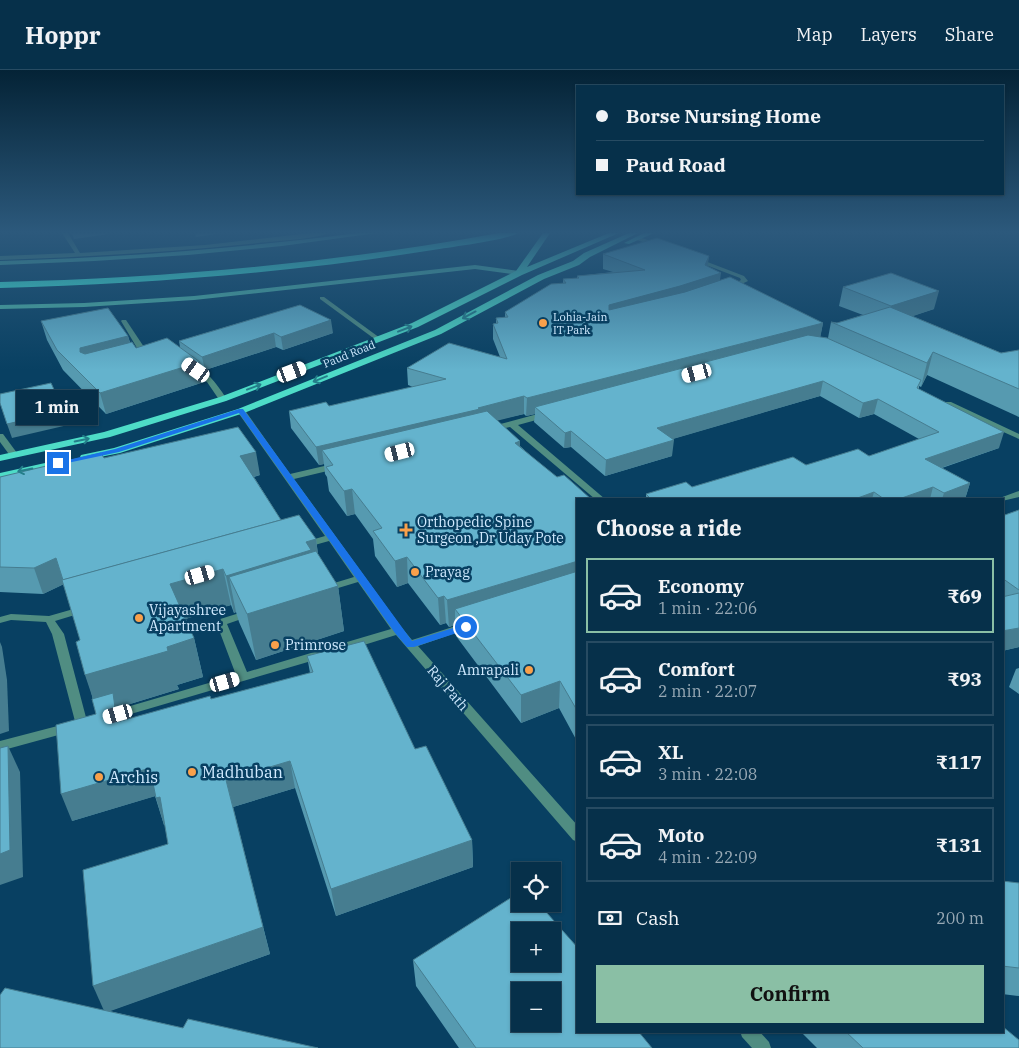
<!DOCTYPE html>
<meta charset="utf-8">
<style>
body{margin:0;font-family:"IBM Plex Serif",serif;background:#0f3851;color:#f1f3f6;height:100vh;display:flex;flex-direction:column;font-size:19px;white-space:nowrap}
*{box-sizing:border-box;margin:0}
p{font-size:16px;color:#98a9b5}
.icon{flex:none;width:28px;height:28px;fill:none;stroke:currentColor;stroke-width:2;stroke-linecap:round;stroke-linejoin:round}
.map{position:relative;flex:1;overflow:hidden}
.sheet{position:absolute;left:576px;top:428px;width:428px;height:535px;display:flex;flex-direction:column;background:#06304a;border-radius:0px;box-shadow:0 1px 4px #0004,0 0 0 1px #274b62}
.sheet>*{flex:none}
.top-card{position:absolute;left:576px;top:15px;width:428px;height:110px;border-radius:0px;box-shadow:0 1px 4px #0004,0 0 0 1px #274b62;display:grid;align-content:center;height:110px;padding:0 20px;background:#06304a}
.controls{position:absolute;left:511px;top:792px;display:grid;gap:10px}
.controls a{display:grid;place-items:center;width:50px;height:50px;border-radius:0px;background:#06304a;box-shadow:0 1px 4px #0004,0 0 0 1px #274b62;font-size:25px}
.end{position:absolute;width:22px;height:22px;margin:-11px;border:6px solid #1a73e8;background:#fff;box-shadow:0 0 0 2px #fff}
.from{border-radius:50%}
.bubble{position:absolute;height:35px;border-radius:0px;background:#06304a;box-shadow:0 1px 4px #0004,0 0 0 1px #274b62;font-size:16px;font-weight:800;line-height:35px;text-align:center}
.car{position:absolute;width:15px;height:30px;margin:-15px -8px;border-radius:6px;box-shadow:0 0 4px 1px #0007;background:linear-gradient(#fff 24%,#345 0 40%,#fff 0 76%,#345 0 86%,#fff 0)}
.top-card b{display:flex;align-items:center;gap:18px;height:48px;font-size:19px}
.top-card b+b{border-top:1px solid #274b62}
.top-card i{width:12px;height:12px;background:#f1f3f6}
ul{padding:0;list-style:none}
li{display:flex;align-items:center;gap:15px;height:75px;margin:0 10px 8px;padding:0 10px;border:2px solid #274b62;border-radius:0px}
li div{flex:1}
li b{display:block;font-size:19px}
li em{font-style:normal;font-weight:800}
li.current{border-color:#8abfa5}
li>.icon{width:45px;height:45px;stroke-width:1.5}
h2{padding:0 20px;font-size:22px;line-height:60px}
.pay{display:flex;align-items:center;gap:12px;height:55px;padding:0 20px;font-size:19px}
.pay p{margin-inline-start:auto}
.primary-button{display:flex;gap:10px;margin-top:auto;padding:10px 20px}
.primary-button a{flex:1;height:58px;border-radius:0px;background:#8abfa5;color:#111;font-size:20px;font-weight:800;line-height:58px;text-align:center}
header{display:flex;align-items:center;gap:30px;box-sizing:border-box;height:70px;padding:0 25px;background:#06304a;border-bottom:1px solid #274b62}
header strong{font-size:24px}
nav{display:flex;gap:28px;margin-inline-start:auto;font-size:18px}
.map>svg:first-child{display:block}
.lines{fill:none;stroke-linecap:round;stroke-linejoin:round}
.street{fill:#508d82;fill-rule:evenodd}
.secondary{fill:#52baa9;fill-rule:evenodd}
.primary{fill:#4edcc7;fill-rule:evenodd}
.highway{fill:#45fbe3;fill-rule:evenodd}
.wall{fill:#569ab0}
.shaded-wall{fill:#467d90}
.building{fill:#64b3cd;stroke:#467d90;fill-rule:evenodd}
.oneway{stroke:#247e8a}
.route{fill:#1a73e8}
.poi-dot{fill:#f8a04b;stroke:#084062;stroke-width:2}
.labels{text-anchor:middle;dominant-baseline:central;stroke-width:5;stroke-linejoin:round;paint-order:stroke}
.far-poi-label{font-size:11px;fill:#d0eaff;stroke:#084062;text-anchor:start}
.far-street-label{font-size:11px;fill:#d0eaff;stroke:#084062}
.poi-label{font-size:14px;fill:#d0eaff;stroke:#084062;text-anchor:start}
.street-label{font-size:14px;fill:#d0eaff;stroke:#084062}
.near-poi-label{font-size:16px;fill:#d0eaff;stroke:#084062;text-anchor:start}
</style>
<header>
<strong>Hoppr</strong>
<nav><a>Map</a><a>Layers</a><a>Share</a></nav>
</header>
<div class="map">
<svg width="1019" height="978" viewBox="0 0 1019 978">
<rect width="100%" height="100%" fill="#084062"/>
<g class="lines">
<g class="street">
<path d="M62,163H68L80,183L205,175L311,163H329C315,169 276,171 258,173C172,182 86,187 0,190V186L75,183Z"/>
<polygon points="639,167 662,175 663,176 660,178 637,170 636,169"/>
<polygon points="693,188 697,188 744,206 748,211 731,219 727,219 727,217 741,210 740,208 693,190"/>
<polygon points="320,227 324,227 380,268 380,270 376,270 320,229"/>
<polygon points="122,250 126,250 150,286 149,288 143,288 121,251"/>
<path d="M190,296C206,296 219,318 227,329L226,331H220L207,312L190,300Z"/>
<polygon points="945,332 951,332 1019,364 1019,369 945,336"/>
<polygon points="238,339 244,339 290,404 337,393 340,394 341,396 340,398 294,409 402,558 412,570 462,554 470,554 471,556 470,558 418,576 578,756 578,772 573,770 396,565 351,579 347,578 345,575 347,572 391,559 358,512 325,522 321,521 320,519 321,517 354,507 329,471 304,478 301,477 299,475 301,473 325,466 237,341"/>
<polygon points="545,342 551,342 552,344 551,346 518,355 605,429 595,429 510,357 492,361 488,359 489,357"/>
<polygon points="0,364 3,364 17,383 17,387 11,387 0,372"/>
<polygon points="1019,421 1019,427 1002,431 1002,429 997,429"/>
<polygon points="84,536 88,537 89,539 88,541 55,551 64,564 88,655 86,658 82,659 78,658 76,655 52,564 46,552 11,550 0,553 0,547 11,544 49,546"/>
<polygon points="249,540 254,543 253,545 227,554 247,602 321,580 325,581 327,584 325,587 107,651 103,650 101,647 103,644 236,605 216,552 217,550"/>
<polygon points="69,653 73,655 75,658 73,661 0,681 0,671"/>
<polygon points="740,961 759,961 769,972 771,978 752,978 742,967"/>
</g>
<g class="secondary">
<path d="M359,163H377L282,176L188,185L94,191L0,195V191C120,188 240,178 359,163Z"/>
<polygon points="475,195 519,201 522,203 519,205 475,199 194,230 84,237 0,239 0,235 84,233 194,226"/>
</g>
<g class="primary">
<polygon points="543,163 550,163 527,197 609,163 619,163 522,205 418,257 226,331 110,367 0,391 0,385 104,362 220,327 412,253 516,201"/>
<polygon points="629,163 638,163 590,187 579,195 544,209 441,264 244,343 120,383 85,390 80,387 81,385 114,378 238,339 435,260 538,205 573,191 584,183"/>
<polygon points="644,163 654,163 629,174 624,173"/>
<polygon points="63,389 67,390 68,392 67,394 0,409 0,403"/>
</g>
<path class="highway" d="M499,163H518C507,170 450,177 433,180C289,203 145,214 0,218V212C168,208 334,193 499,163Z"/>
</g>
<g class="wall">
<polygon points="603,184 709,186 707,196 720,211 823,253 820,267 828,268 831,252 837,253 863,245 839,236 843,217 934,239 912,246 1001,283 1019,280 1019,347 927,305 921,317 919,316 919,319 999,378 942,398 970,413 965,429 646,429 646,424 692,417 806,395 869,386 919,369 874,344 859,348 820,326 672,369 672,386 605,406 571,377 564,378 534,352 535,344 526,346 524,344 497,350 520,376 578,429 578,673 559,638 521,653 456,566 455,555 449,557 446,553 440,555 408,513 397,517 375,486 373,469 355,444 347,446 329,421 327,407 325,404 324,394 319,395 291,358 289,341 329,336 413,317 408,315 407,298 500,287 493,269 493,254 496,253 496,248 505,247 505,242 563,213 563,209 577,208 577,206 613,202 603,199"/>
<polygon points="300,235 333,263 283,280 276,277 205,300 201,298 204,312 106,344 63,300 47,270 41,251 128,266 130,272 136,278 180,277 179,271"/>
<polygon points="104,388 260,405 254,407 281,450 316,469 318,485 338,516 344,561 256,590 239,552 236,542 234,543 231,535 185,549 194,568 203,607 177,615 179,619 117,638 121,651 211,629 310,603 307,586 415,679 472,770 473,797 336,846 295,718 233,737 270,884 109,941 183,958 318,978 0,978 104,940 168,774 165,755 164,755 155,726 72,751 96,644 80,570 64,514 43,524 0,522 0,407"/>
<polygon points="1019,440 1019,577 1002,581 1002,446"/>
<polygon points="1019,598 1019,624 1009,617 1016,599"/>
<polygon points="1002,811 1019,813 1019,926 1002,924"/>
<polygon points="413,890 578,961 652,978 459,978 416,916"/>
<polygon points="800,961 1002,961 1019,978 817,978"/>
</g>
<g class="shaded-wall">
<polygon points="72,163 108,163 109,164 74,169"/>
<polygon points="195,163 223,163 196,167"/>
<polygon points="709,186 707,201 721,203 719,217 609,250 609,235 705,195"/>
<polygon points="939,221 934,239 887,255 891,236"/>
<polygon points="331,250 333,263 283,280 281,267"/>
<polygon points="823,253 820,269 535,337 535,344 526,346 527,328"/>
<polygon points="274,263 276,277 205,300 202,287"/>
<polygon points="128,266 133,286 85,302 80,282 80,278"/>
<polygon points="933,282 927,305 921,317 927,293"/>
<polygon points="200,292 204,312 106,344 100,323"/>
<polygon points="823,311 820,326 656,374 657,358"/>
<polygon points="524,326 524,344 480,355 322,380 324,394 319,395 316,377"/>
<polygon points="878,329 874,344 859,348 863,333"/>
<polygon points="64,341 68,355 12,368 7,354"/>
<polygon points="571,361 571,377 564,378 565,363"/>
<polygon points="1004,362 999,378 920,405 925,389"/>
<polygon points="674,370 672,386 605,406 606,390"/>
<polygon points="520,371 520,395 515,373"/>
<polygon points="256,382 260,405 245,409 240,386"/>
<polygon points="970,413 965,429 942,429 944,423"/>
<polygon points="933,417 930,429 899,429"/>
<polygon points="352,419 355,444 347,446 344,421"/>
<polygon points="874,422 872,429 855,429"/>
<polygon points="316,469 321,506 229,507 236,542 234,543 226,506 306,472"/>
<polygon points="407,487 408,513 397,517 395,491"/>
<polygon points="56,488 64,514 43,524 34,498"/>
<polygon points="578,491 578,517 455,539 455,555 449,557 447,530"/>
<polygon points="223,499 231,535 179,551 170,514"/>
<polygon points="338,516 344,561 256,590 247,544"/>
<polygon points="444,526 446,553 440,555 438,528"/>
<polygon points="1019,558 1019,577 1002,581 1002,561"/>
<polygon points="194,568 203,607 177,615 179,619 117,638 121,649 125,679 98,644 85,605 167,577"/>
<polygon points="0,572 2,577 7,610 9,661 0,664"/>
<polygon points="560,611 559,638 521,653 521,625"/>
<polygon points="8,676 20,702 23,807 0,815 0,784"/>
<polygon points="290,691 295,718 233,737 226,710"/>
<polygon points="150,698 159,725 72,751 61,724"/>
<polygon points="160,727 169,754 164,755 156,728"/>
<polygon points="472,770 473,797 336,846 331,819"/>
<polygon points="263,857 270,884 105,943 93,916"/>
</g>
<g class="building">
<polygon points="657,168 709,186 705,195 721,203 680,216 609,235 609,240 685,222 730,207 823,253 527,328 524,326 478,338 480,339 316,377 289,341 326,332 329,336 446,309 407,298 449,273 507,289 493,254 498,253 496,248 508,247 505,242 551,214 566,213 563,209 579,208 577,206 645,200 603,184"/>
<polygon points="891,203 939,221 891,236 843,217"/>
<polygon points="300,235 331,250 281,267 274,263 202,287 179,271"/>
<polygon points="890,237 1001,283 1019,280 1019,319 933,282 927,293 831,252 837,253"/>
<polygon points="108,238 128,266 80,278 80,282 85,284 132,272 136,278 167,268 200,292 100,323 57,280 41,251"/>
<polygon points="808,265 827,268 921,310 917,318 1004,362 925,389 970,413 944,423 933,417 899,429 884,429 874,422 855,429 651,429 646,424 686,412 692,417 793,387 806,395 858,379 869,386 939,362 878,329 863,333 823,311 657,358 674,370 606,390 571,361 565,363 535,337"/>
<polygon points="51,313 64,341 7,354 0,333 0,324"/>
<polygon points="487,341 520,371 515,373 557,407 564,405 591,429 578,429 578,491 447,530 444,526 438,528 407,487 395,491 373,461 382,458 352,419 344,421 326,397 333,395 322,380"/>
<polygon points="238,357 256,382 240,386 281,450 63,510 56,488 34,498 0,497 0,407 101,383 104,388"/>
<polygon points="1019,440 1019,520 1002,508 1002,446"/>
<polygon points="299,445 316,469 306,472 311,480 226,506 223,499 170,514 194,568 167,577 168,581 85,605 76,572 80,570 62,510"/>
<polygon points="316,481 338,516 247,544 229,507"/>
<polygon points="578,501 578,642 560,611 521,625 455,539"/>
<polygon points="1019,523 1019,558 1002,561 1002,527"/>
<polygon points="364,571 415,679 426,676 472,770 331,819 290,691 226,710 263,857 93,916 83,800 168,774 160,727 156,728 150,698 61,724 56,655 96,644 92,629 113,623 117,652 210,626 211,629 313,602 307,586"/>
<polygon points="8,676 10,780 0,784 0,678"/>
<polygon points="1002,811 1019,813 1019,898 1002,896"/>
<path d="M520,822V834H539L578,878V961H638L652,978H476L413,890ZM520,861H552V894H520ZM520,921H552V954H520Z"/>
<polygon points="5,918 183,958 188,949 318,978 0,978 0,925"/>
<polygon points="1002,956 1019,970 1019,978 863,978 845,961 1002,961"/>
</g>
<defs><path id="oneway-shaft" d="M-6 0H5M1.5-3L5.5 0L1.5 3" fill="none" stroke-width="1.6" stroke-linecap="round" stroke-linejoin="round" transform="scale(1.25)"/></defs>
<g class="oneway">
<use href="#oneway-shaft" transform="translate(469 245) rotate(152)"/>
<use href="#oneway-shaft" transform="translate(405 259) rotate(-21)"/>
<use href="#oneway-shaft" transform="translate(320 309) rotate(158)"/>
<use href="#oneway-shaft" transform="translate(254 317) rotate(-21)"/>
<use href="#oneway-shaft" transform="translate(82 370) rotate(-12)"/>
<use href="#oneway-shaft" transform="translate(25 400) rotate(168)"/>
</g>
<linearGradient id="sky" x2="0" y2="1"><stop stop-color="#042336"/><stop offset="0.54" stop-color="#2c597c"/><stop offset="1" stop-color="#2c597c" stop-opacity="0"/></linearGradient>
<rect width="1019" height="300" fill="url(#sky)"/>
<polygon class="route" points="239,339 243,339 412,571 466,554 471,557 469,559 414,577 407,577 395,563 239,343 119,382 58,395 55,393 115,379"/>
<g class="poi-dot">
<circle cx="543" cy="253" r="5"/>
<path d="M403.5 452.5h5v5h5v5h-5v5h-5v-5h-5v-5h5z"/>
<circle cx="415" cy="502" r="5"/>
<circle cx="139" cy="548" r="5"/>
<circle cx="275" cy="575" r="5"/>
<circle cx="529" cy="600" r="5"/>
<circle cx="192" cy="702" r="5"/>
<circle cx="99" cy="707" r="5"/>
</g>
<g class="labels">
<g class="far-poi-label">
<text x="553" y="247">Lohia-Jain<tspan x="553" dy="13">IT Park</tspan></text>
</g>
<g class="far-street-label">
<text transform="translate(349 284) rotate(-22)">Paud Road</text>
</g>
<g class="poi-label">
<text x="417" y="452">Orthopedic Spine<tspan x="417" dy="16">Surgeon ,Dr Uday Pote</tspan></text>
<text x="425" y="502">Prayag</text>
<text x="149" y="540">Vijayashree<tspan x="149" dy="16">Apartment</tspan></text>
<text x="285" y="575">Primrose</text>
<text x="519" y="600" text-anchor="end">Amrapali</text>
</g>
<g class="street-label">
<text transform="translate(448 618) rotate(49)">Raj Path</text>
</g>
<g class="near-poi-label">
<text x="202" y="702">Madhuban</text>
<text x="109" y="707">Archis</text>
</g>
</g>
</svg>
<div class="controls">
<a><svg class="icon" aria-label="locate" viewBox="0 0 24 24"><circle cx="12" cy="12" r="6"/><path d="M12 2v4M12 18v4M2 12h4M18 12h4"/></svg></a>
<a>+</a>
<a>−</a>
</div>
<i class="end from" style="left:466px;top:557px"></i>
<i class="end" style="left:58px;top:393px"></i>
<div class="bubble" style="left:16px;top:320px;width:82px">1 min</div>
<i class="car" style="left:196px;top:300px;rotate:305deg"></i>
<i class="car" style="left:292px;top:302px;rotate:69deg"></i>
<i class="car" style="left:697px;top:303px;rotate:255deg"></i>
<i class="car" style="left:400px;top:382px;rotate:256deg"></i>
<i class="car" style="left:200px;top:505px;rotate:74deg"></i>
<i class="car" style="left:225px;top:612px;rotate:74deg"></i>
<i class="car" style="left:118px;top:644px;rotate:254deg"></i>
<div class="top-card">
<b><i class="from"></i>Borse Nursing Home</b>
<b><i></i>Paud Road</b>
</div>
<section class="sheet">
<h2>Choose a ride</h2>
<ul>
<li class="current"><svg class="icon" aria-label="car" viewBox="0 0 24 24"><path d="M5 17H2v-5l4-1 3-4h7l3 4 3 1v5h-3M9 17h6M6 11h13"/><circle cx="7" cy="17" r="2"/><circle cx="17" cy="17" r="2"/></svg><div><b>Economy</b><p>1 min · 22:06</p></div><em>₹69</em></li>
<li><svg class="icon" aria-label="car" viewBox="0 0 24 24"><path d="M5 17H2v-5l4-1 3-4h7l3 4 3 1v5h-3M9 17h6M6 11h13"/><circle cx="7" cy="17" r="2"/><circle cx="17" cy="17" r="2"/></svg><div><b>Comfort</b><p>2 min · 22:07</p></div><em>₹93</em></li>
<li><svg class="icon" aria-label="car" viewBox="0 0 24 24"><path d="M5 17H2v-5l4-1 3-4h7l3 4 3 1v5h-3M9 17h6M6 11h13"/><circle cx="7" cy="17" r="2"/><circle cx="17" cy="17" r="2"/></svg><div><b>XL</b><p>3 min · 22:08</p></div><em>₹117</em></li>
<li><svg class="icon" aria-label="car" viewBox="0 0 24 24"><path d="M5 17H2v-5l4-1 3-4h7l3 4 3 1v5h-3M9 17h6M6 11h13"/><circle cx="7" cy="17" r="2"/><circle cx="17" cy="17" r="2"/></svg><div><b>Moto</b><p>4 min · 22:09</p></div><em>₹131</em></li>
</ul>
<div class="pay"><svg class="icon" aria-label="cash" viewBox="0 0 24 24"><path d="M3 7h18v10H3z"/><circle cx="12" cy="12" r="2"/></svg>Cash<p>200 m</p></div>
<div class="primary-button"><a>Confirm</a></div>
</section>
</div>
